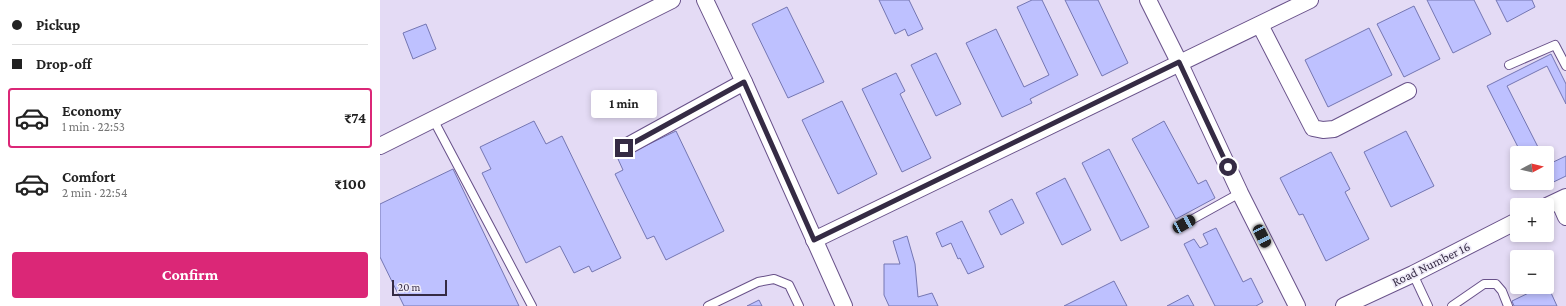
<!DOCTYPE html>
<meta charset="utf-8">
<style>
body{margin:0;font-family:"Crimson Pro",serif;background:#f2f2f2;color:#222;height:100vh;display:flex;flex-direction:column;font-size:15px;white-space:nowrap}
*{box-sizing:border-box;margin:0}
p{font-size:13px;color:#767676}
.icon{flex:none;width:22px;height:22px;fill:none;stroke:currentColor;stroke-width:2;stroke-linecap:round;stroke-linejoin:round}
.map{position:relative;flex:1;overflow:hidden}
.sheet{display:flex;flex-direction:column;background:#fff;width:380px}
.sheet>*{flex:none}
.hud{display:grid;align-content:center;height:88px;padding:0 12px;background:#fff}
.needle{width:26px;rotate:83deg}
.fabs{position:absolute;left:1130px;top:146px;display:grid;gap:8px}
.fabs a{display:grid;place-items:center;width:44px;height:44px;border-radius:4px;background:#fff;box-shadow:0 2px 6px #0003;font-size:20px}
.scale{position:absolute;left:12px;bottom:10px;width:55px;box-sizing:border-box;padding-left:4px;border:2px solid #352b44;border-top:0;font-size:11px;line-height:14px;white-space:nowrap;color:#352b44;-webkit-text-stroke:3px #efebf8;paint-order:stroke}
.end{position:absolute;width:18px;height:18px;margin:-9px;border:5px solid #352b44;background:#fff;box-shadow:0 0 0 2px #fff}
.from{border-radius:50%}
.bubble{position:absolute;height:28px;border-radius:4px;background:#fff;box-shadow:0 2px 6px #0003;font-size:13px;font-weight:700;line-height:28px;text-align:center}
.car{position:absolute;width:12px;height:24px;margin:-12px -6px;border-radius:5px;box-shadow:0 0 3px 1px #0007;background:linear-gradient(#222 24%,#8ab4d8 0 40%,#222 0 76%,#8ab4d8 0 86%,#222 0)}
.hud b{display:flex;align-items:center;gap:14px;height:38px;font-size:15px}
.hud b+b{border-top:1px solid #e0e0e0}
.hud i{width:10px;height:10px;background:#222}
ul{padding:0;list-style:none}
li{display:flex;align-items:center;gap:12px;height:60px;margin:0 8px 6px;padding:0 4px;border:2px solid transparent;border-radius:4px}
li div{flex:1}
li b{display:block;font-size:15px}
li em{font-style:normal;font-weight:700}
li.active{border-color:#db2777}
li>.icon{width:36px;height:36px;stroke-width:1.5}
.cta{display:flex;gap:8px;margin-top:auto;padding:8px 12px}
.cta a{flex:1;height:46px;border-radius:4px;background:#db2777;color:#fff;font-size:16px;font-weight:700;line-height:46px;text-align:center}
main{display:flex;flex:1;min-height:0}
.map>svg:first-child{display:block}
.building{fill:#bec1ff;stroke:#7476b2}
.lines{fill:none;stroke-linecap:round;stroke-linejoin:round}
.service-casing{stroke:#685189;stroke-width:10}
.minor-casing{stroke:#685189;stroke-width:18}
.service{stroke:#fff;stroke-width:8}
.minor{stroke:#fff;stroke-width:16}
.route{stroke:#352b44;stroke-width:5}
.labels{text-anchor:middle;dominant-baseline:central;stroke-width:3.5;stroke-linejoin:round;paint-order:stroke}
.street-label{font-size:13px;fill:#352b44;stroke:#efebf8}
</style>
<main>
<section class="sheet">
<div class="hud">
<b><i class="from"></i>Pickup</b>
<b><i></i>Drop-off</b>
</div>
<ul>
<li class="active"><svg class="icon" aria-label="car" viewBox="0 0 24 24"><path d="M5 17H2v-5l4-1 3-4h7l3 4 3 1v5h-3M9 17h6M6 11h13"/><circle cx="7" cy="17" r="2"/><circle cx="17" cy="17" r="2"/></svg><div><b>Economy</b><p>1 min · 22:53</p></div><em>₹74</em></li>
<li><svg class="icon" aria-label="car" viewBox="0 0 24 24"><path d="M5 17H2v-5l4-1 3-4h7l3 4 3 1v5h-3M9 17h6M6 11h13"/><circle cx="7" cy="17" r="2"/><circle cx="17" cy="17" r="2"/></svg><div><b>Comfort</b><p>2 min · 22:54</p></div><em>₹100</em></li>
</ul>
<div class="cta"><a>Confirm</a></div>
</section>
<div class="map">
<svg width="1186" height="306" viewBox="0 0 1186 306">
<rect width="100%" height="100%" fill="#e4dbf5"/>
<g class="building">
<polygon points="499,0 529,0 543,29 528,36 525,29 515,34"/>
<polygon points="652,0 662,0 698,75 650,99 652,103 622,117 586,43 616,29 644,87 669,75 637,7"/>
<polygon points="685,0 718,0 748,63 722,76"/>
<polygon points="1047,0 1094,0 1111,34 1073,53"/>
<polygon points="1116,0 1152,0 1155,7 1127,22"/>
<polygon points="1034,6 1060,59 1024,77 997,24"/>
<polygon points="407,7 444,82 408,98 372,24"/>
<polygon points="46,24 56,49 33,59 23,33"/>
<polygon points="989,28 1012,75 948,107 925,60"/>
<polygon points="556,53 581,104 556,116 531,65"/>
<polygon points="1171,54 1186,84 1186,104 1167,66 1127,86 1161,153 1141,153 1107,86"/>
<polygon points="516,73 525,91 520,94 551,158 522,172 482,89"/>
<polygon points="462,101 497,174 458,194 422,120"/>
<polygon points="154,121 166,144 182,136 241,258 212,272 209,266 194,273 180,246 146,263 102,173 111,169 100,147"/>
<polygon points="784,121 818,184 826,180 835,198 796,219 752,139"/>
<polygon points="296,131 344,231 286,260 274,236 267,239 235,174 243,170 238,159"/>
<polygon points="1026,131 1054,186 1011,207 984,152"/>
<polygon points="729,149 769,227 741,241 702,163"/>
<polygon points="951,152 970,189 965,192 989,239 946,261 923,214 919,215 900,178"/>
<polygon points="1186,156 1186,176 1159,189 1156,183 1167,183 1167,165"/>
<polygon points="73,169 139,306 24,306 0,257 0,204"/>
<polygon points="685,178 711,230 682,245 656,193"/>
<polygon points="632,199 644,223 621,235 609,211"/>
<polygon points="582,221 604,267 588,274 580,258 578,259 571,243 562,247 556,233"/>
<polygon points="836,228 863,282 871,278 883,302 876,306 835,306 804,244 814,239 820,248 828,244 823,234"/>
<polygon points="527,236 535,264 538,297 552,293 558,306 509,306 504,295 504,264 520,264 513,241"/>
<polygon points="734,281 747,306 684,306"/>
<polygon points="1167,284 1177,306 1134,306 1132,301 1161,287 1167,287"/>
<polygon points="808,295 814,306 787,306"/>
<polygon points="379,300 382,306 367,306"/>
</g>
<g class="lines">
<defs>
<g id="service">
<polyline points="1129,65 1175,45 1186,66"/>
<polyline points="53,119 152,306"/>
<polyline points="804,224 860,193"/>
<polyline points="1033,274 1048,306"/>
<polyline points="328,306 378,282 394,279 409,285 419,306"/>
<polyline points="1072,306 1104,284 1116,284 1122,291 1128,306"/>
</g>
<g id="minor">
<polyline points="325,0 364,82 464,306"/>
<polyline points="768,0 799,62 860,193 917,306"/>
<polyline points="880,25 933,128 943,130 954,129 1028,91"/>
<polyline points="0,146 292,0"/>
<polyline points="244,148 364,82"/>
<polyline points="1179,201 1186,217"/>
<polyline points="1167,206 1186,197"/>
<polyline points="434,240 930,0"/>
<polyline points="964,306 1033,274 1137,221"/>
</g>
</defs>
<use href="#service" class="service-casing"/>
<use href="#minor" class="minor-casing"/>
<use href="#service" class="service"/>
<use href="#minor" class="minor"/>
</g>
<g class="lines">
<polyline class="route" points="244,148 364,82 434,240 799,62 848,167"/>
</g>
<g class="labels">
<g class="street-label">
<text transform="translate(1051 264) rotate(-26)">Road Number 16</text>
</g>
</g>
</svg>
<div class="fabs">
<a><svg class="needle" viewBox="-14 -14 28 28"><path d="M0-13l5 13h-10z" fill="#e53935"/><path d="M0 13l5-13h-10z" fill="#767676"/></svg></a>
<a>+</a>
<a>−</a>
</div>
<div class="scale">20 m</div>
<i class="end from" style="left:848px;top:167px"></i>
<i class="end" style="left:244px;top:148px"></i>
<div class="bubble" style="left:211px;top:90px;width:66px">1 min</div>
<i class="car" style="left:804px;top:224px;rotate:61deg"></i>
<i class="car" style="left:882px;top:236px;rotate:153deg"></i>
</div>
</main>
